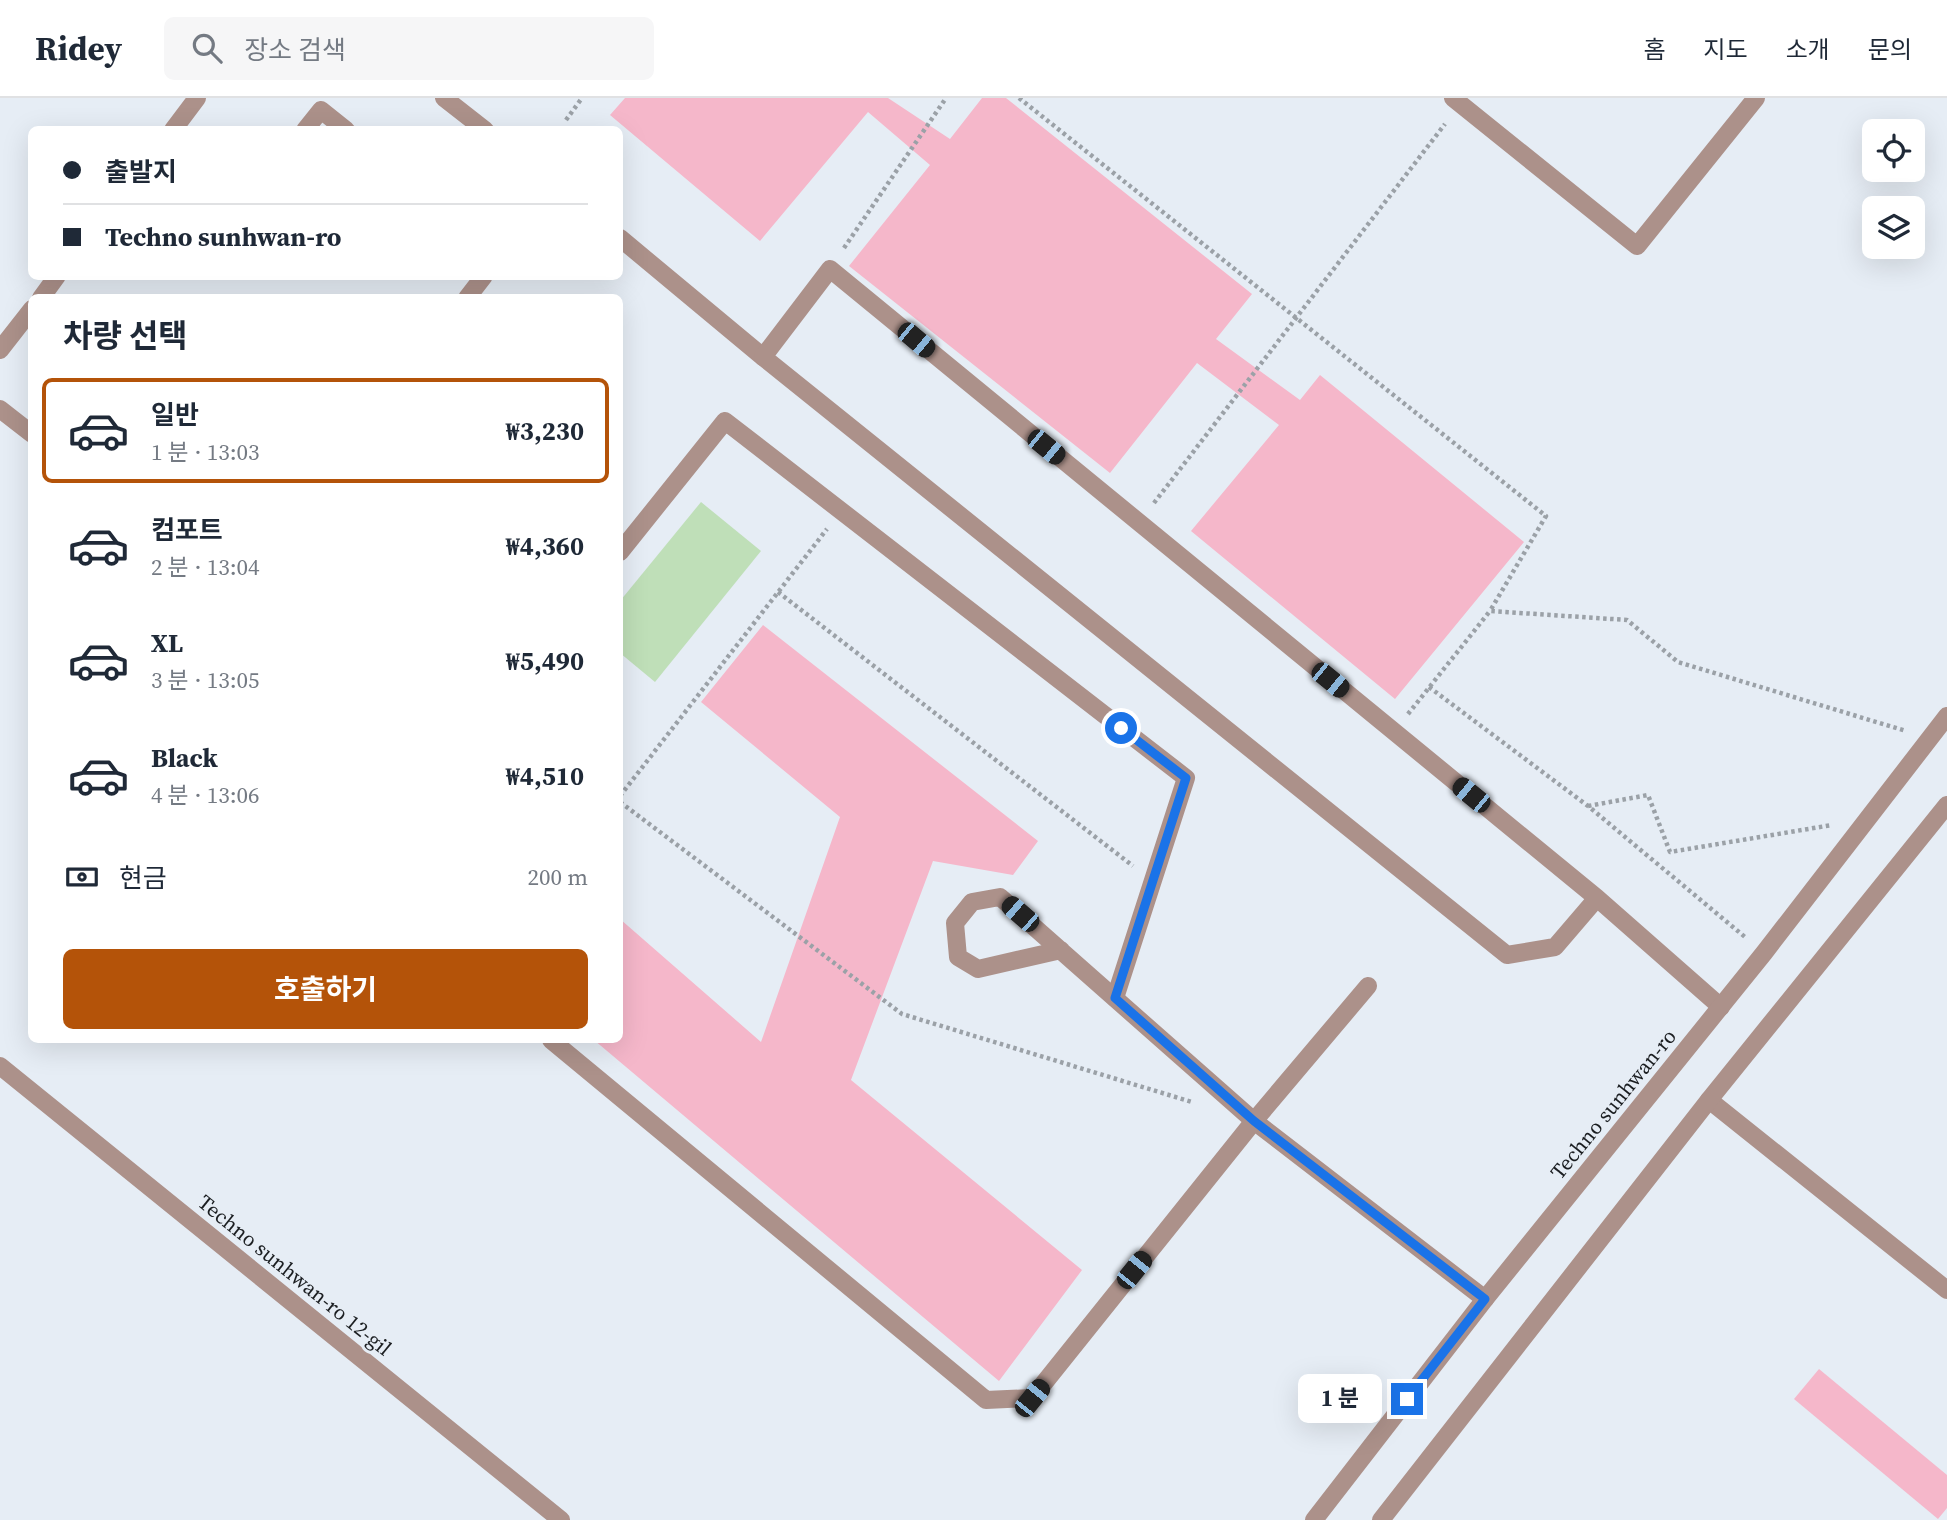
<!DOCTYPE html>
<html lang="ko">
<meta charset="utf-8">
<style>
body{margin:0;font-family:"Source Serif 4","Noto Sans KR",serif;background:#f6f6f7;color:#1f2937;height:100vh;display:flex;flex-direction:column;font-size:26px;white-space:nowrap}
*{box-sizing:border-box;margin:0}
p{font-size:23px;color:#747a83}
.icon{flex:none;width:38px;height:38px;fill:none;stroke:currentColor;stroke-width:2;stroke-linecap:round;stroke-linejoin:round}
.map{position:relative;flex:1;overflow:hidden}
.details{position:absolute;left:28px;top:196px;width:595px;height:749px;display:flex;flex-direction:column;background:#fff;border-radius:10px;box-shadow:0 7px 28px #0002}
.details>*{flex:none}
.guide{position:absolute;left:28px;top:28px;width:595px;height:154px;border-radius:10px;box-shadow:0 7px 28px #0002;display:grid;align-content:center;height:154px;padding:0 35px;background:#fff}
.buttons{position:absolute;left:1862px;top:21px;display:grid;gap:14px}
.buttons a{display:grid;place-items:center;width:63px;height:63px;border-radius:10px;background:#fff;box-shadow:0 7px 28px #0002;font-size:35px}
.end{position:absolute;width:32px;height:32px;margin:-16px;border:9px solid #1a73e8;background:#fff;box-shadow:0 0 0 4px #fff}
.from{border-radius:50%}
.bubble{position:absolute;height:49px;border-radius:10px;background:#fff;box-shadow:0 7px 28px #0002;font-size:23px;font-weight:700;line-height:49px;text-align:center}
.car{position:absolute;width:21px;height:42px;margin:-21px -10px;border-radius:9px;box-shadow:0 0 5px 2px #0007;background:linear-gradient(#222 24%,#8ab4d8 0 40%,#222 0 76%,#8ab4d8 0 86%,#222 0)}
.guide b{display:flex;align-items:center;gap:24px;height:66px;font-size:26px}
.guide b+b{border-top:2px solid #e0e1e3}
.guide i{width:18px;height:18px;background:#1f2937}
ul{padding:0;list-style:none}
li{display:flex;align-items:center;gap:21px;height:105px;margin:0 14px 10px;padding:0 21px;border:4px solid transparent;border-radius:10px}
li div{flex:1}
li b{display:block;font-size:26px}
li em{font-style:normal;font-weight:700}
li.on{border-color:#b45309}
li>.icon{width:63px;height:63px;stroke-width:1.5}
h2{padding:0 35px;font-size:32px;line-height:84px}
.pay{display:flex;align-items:center;gap:18px;height:77px;padding:0 35px;font-size:26px}
.pay p{margin-inline-start:auto}
.action{display:flex;gap:14px;margin-top:auto;padding:14px 35px}
.action a{flex:1;height:80px;border-radius:10px;background:#b45309;color:#fff;font-size:28px;font-weight:700;line-height:80px;text-align:center}
header{display:flex;align-items:center;gap:42px;box-sizing:border-box;height:98px;padding:0 35px;background:#fff;border-bottom:2px solid #e0e1e3}
header strong{font-size:33px}
nav{display:flex;gap:38px;margin-inline-start:auto;font-size:24px}
.search{width:490px;height:63px;background:#f6f6f7;display:flex;align-items:center;gap:18px;box-sizing:border-box;padding:0 24px;border-radius:10px;color:#747a83;font-size:26px}
.map>svg:first-child{display:block}
.green{fill:#bfdfb8}
.building{fill:#f5b7ca}
.lines{fill:none;stroke-linecap:round;stroke-linejoin:round}
.path{stroke:#9ba1a7;stroke-width:4.5;stroke-dasharray:3.5 3.5;stroke-linecap:butt}
.service{stroke:#ac918a;stroke-width:18}
.minor{stroke:#ac918a;stroke-width:18}
.tertiary{stroke:#ac918a;stroke-width:18}
.route{stroke:#1a73e8;stroke-width:9}
.labels{text-anchor:middle;dominant-baseline:central;stroke-width:6;stroke-linejoin:round;paint-order:stroke}
.street-label{font-size:21px;fill:#1b1e21;stroke:#e6edf5}
</style>
<header>
<strong>Ridey</strong>
<div class="search"><svg class="icon" aria-label="search" viewBox="0 0 24 24"><circle cx="10" cy="10" r="6"/><path d="M15 15l6 6"/></svg>장소 검색</div>
<nav><a>홈</a><a>지도</a><a>소개</a><a>문의</a></nav>
</header>
<div class="map">
<svg width="1947" height="1422" viewBox="0 0 1947 1422">
<rect width="100%" height="100%" fill="#e6edf5"/>
<polygon class="green" points="701,404 761,453 655,584 620,555 620,503"/>
<g class="building">
<polygon points="625,0 888,0 950,41 982,0 1006,0 1252,196 1216,241 1300,302 1320,277 1524,444 1395,601 1191,433 1279,327 1197,265 1110,375 849,168 930,67 868,14 760,143 610,17"/>
<polygon points="763,527 1038,743 1013,777 933,763 851,982 1082,1172 999,1283 594,942 620,942 620,821 761,944 840,719 701,604"/>
<polygon points="1819,1271 1947,1377 1947,1410 1938,1421 1794,1301"/>
</g>
<g class="lines">
<g class="path">
<polyline points="1019,0 1546,418 1490,513"/>
<polyline points="566,22 582,0"/>
<polyline points="844,150 946,0"/>
<polyline points="1154,405 1445,26"/>
<polyline points="778,494 1133,768"/>
<polyline points="1429,589 1588,708 1745,839"/>
<polyline points="1408,616 1490,513 1627,522 1678,564 1906,633"/>
<polyline points="620,698 827,431"/>
<polyline points="620,704 902,916 1192,1004"/>
<polyline points="1588,708 1648,697 1670,754 1832,727"/>
</g>
<g class="service">
<polyline points="444,0 485,32"/>
<polyline points="1453,0 1637,148 1756,0"/>
<polyline points="305,32 321,12 346,32"/>
<polyline points="620,140 763,259"/>
<polyline points="467,200 484,178"/>
<polyline points="0,311 32,336"/>
<polyline points="620,454 725,323 1186,680 1115,900"/>
<polyline points="1597,800 1555,849 1507,857 763,259 830,171 1597,800 1721,909"/>
<polyline points="1061,852 978,871 958,859 955,825 972,804 1000,799 1254,1023 1485,1201"/>
<polyline points="551,942 986,1302 1032,1300 1254,1023 1368,888"/>
</g>
<g class="minor">
<polyline points="173,32 197,0"/>
<polyline points="41,200 57,178"/>
<polyline points="0,252 32,211"/>
<polyline points="1709,1002 1947,1192"/>
</g>
<g class="tertiary">
<polyline points="0,968 561,1422"/>
<polyline points="1314,1422 1485,1201 1764,855 1947,618"/>
<polyline points="1381,1422 1709,1002 1947,707"/>
</g>
</g>
<g class="lines">
<polyline class="route" points="1121,630 1186,680 1115,900 1254,1023 1485,1201 1407,1301"/>
</g>
<g class="labels">
<g class="street-label">
<text transform="translate(1613 1006) rotate(-51)">Techno sunhwan-ro</text>
<text transform="translate(295 1177) rotate(39)">Techno sunhwan-ro 12-gil</text>
</g>
</g>
</svg>
<div class="buttons">
<a><svg class="icon" aria-label="locate" viewBox="0 0 24 24"><circle cx="12" cy="12" r="6"/><path d="M12 2v4M12 18v4M2 12h4M18 12h4"/></svg></a>
<a><svg class="icon" aria-label="layers" viewBox="0 0 24 24"><path d="M12 4l9 5-9 5-9-5zM3 14l9 5 9-5"/></svg></a>
</div>
<i class="end from" style="left:1121px;top:630px"></i>
<i class="end" style="left:1407px;top:1301px"></i>
<div class="bubble" style="left:1298px;top:1276px;width:84px">1 분</div>
<i class="car" style="left:916px;top:242px;rotate:130deg"></i>
<i class="car" style="left:1046px;top:349px;rotate:129deg"></i>
<i class="car" style="left:1330px;top:582px;rotate:129deg"></i>
<i class="car" style="left:1471px;top:697px;rotate:309deg"></i>
<i class="car" style="left:1020px;top:816px;rotate:311deg"></i>
<i class="car" style="left:1134px;top:1172px;rotate:39deg"></i>
<i class="car" style="left:1032px;top:1300px;rotate:39deg"></i>
<div class="guide">
<b><i class="from"></i>출발지</b>
<b><i></i>Techno sunhwan-ro</b>
</div>
<section class="details">
<h2>차량 선택</h2>
<ul>
<li class="on"><svg class="icon" aria-label="car" viewBox="0 0 24 24"><path d="M5 17H2v-5l4-1 3-4h7l3 4 3 1v5h-3M9 17h6M6 11h13"/><circle cx="7" cy="17" r="2"/><circle cx="17" cy="17" r="2"/></svg><div><b>일반</b><p>1 분 · 13:03</p></div><em>₩3,230</em></li>
<li><svg class="icon" aria-label="car" viewBox="0 0 24 24"><path d="M5 17H2v-5l4-1 3-4h7l3 4 3 1v5h-3M9 17h6M6 11h13"/><circle cx="7" cy="17" r="2"/><circle cx="17" cy="17" r="2"/></svg><div><b>컴포트</b><p>2 분 · 13:04</p></div><em>₩4,360</em></li>
<li><svg class="icon" aria-label="car" viewBox="0 0 24 24"><path d="M5 17H2v-5l4-1 3-4h7l3 4 3 1v5h-3M9 17h6M6 11h13"/><circle cx="7" cy="17" r="2"/><circle cx="17" cy="17" r="2"/></svg><div><b>XL</b><p>3 분 · 13:05</p></div><em>₩5,490</em></li>
<li><svg class="icon" aria-label="car" viewBox="0 0 24 24"><path d="M5 17H2v-5l4-1 3-4h7l3 4 3 1v5h-3M9 17h6M6 11h13"/><circle cx="7" cy="17" r="2"/><circle cx="17" cy="17" r="2"/></svg><div><b>Black</b><p>4 분 · 13:06</p></div><em>₩4,510</em></li>
</ul>
<div class="pay"><svg class="icon" aria-label="cash" viewBox="0 0 24 24"><path d="M3 7h18v10H3z"/><circle cx="12" cy="12" r="2"/></svg>현금<p>200 m</p></div>
<div class="action"><a>호출하기</a></div>
</section>
</div>
